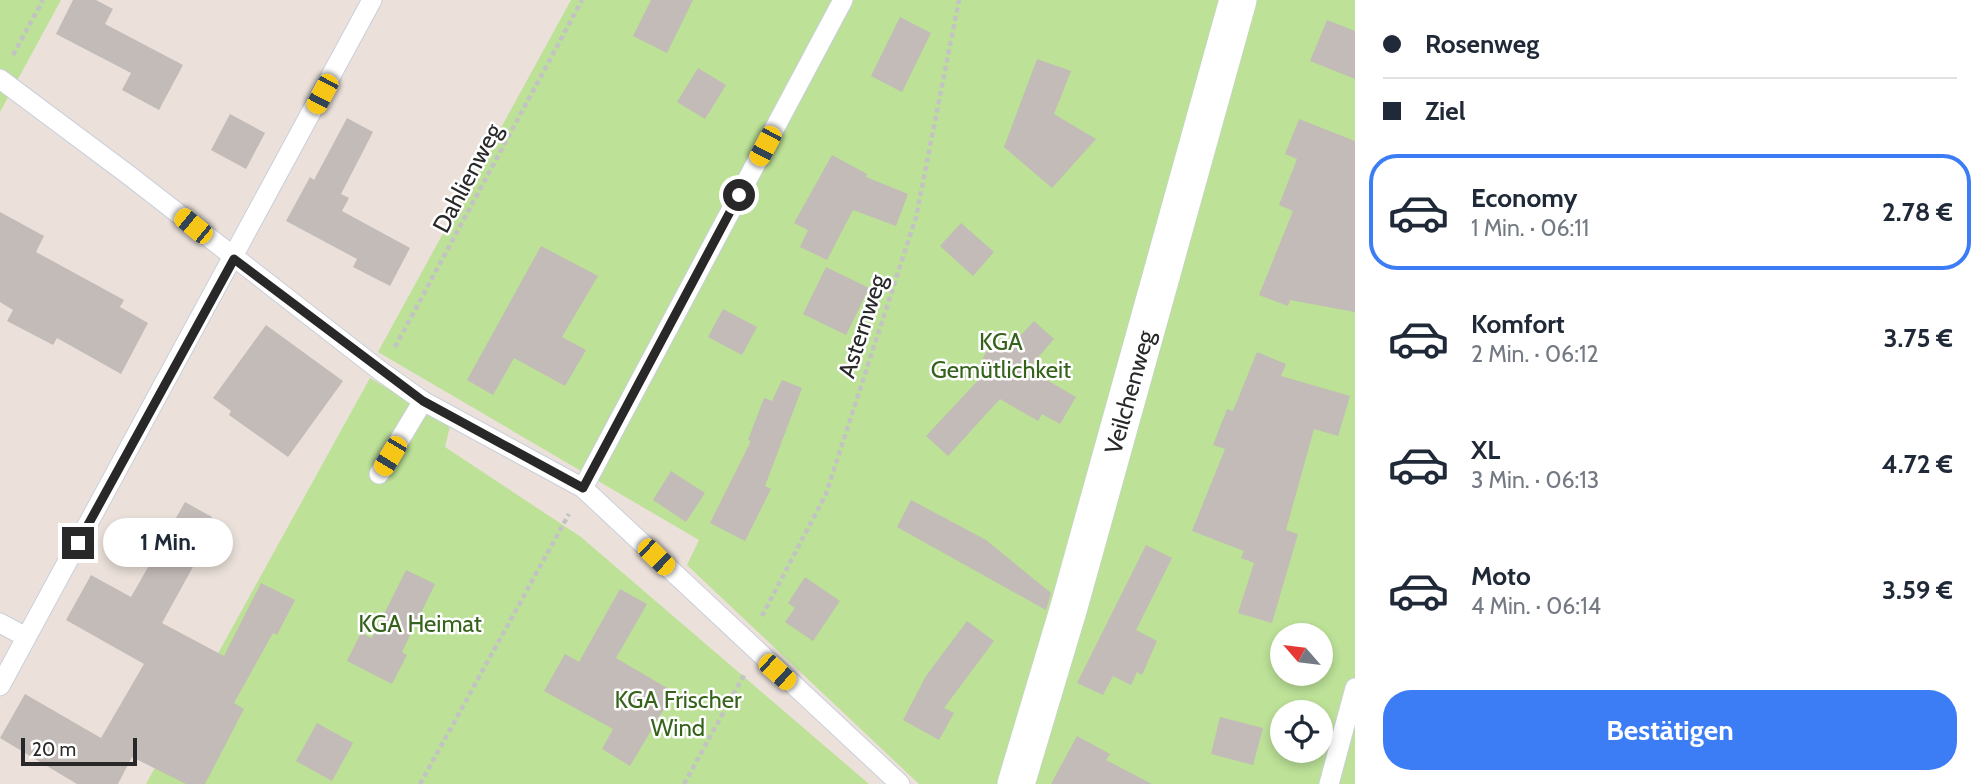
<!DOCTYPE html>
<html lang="de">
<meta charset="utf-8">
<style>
body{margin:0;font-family:Cabin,sans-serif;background:#f6f6f7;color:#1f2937;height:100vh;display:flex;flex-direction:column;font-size:26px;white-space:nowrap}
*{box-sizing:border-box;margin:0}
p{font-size:23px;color:#747a83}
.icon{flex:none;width:38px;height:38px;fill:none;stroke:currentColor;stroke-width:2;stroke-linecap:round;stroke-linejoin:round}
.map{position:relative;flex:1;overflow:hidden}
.drawer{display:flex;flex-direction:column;background:#fff;width:630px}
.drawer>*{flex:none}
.hud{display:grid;align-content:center;height:154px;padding:0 28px;background:#fff}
.needle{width:46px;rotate:298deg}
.fabs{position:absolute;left:1270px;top:623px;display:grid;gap:14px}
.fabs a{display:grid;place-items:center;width:63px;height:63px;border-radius:50%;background:#fff;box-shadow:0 4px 10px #0003;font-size:35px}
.scale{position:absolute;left:21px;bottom:18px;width:116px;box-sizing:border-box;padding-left:7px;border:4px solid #282828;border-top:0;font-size:19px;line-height:24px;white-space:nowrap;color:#282828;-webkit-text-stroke:5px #fff;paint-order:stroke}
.end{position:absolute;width:32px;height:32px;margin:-16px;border:9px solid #282828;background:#fff;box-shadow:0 0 0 4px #fff}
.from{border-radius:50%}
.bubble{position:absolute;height:49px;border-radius:24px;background:#fff;box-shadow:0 4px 10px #0003;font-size:23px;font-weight:700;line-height:49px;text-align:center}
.car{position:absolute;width:21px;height:42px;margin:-21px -10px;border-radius:9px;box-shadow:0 0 5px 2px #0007;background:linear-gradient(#f5c518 24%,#345 0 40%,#f5c518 0 76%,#345 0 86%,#f5c518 0)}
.hud b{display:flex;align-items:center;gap:24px;height:66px;font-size:26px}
.hud b+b{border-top:2px solid #e0e1e3}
.hud i{width:18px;height:18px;background:#1f2937}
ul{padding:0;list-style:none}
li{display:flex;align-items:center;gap:21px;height:116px;margin:0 14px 10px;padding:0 14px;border:4px solid transparent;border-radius:28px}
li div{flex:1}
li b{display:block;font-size:26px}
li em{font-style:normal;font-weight:700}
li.selected{border-color:#3c7df6}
li>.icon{width:63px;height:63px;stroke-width:1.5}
.primary-button{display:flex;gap:14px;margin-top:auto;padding:14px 28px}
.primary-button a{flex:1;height:80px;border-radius:28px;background:#3c7df6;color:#fff;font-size:28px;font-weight:700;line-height:80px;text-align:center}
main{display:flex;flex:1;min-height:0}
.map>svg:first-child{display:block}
.green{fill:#bce197;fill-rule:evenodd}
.building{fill:#c3bbb7}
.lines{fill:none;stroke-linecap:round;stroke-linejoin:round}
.service-casing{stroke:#c9cfda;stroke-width:21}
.minor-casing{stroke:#c9cfda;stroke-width:38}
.path{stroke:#c3c3c3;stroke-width:4.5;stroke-dasharray:5 3.5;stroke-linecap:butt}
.service{stroke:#fff;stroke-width:19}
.minor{stroke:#fff;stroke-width:37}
.route{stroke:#282828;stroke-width:9}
.labels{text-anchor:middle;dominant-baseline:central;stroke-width:5;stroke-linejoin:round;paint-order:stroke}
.street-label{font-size:24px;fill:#282828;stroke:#fff}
.park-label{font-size:24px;fill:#36631b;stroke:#fff}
</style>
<main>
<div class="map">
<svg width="1355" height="784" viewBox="0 0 1355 784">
<rect width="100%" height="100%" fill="#ebe1da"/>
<g class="green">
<polygon points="0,0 61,0 0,112"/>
<path d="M571,0H1355V784H919L687,565L699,540L378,352ZM1283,635H1321V674H1283ZM1283,712H1321V751H1283Z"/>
<polygon points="370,378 450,426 445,447 581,537 869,784 146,784"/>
</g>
<g class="building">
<polygon points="73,0 96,0 113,9 105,24 183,65 159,110 122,90 131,73 56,34"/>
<polygon points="651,0 693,0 667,53 633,36"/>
<polygon points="900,17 931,33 902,92 871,76"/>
<polygon points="1327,20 1355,31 1355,79 1310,61"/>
<polygon points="1037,59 1071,71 1054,114 1096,139 1052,188 1004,147"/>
<polygon points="698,68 726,85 705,119 677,102"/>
<polygon points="230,114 265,133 246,169 211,150"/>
<polygon points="347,118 373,132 341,194 349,198 342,211 410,248 390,286 353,267 357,259 286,221 310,177 314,180"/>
<polygon points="1299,119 1355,141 1355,312 1290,300 1288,306 1259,295 1293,211 1279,205 1297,159 1285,154"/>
<polygon points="832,155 867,174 866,177 908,194 896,226 853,210 827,260 800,247 808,230 794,223"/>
<polygon points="0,212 44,236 36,252 124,300 120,307 148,323 121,374 57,338 53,345 7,321 13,310 0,302"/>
<polygon points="961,223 994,252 973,276 940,246"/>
<polygon points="541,246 598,276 562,337 586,350 565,386 514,358 493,395 467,380"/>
<polygon points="826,267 869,288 846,335 803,314"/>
<polygon points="723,309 757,327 742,355 708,337"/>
<polygon points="1034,321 1054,339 1028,369 1076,397 1060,424 1042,414 1038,421 1000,399 948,456 926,436 985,373 978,368 992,341 1007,350"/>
<polygon points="266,325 343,381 288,457 229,415 231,411 213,398"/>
<polygon points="1257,352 1286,364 1281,376 1350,396 1338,436 1314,429 1286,530 1298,534 1272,623 1238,613 1254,563 1241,558 1244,551 1192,531 1225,449 1213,445 1227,409 1233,411"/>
<polygon points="782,380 802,388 765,486 771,489 745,541 710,523 751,441 748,440 764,398 772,401"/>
<polygon points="671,471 705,493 686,522 653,500"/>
<polygon points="911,500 986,540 1051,593 1046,610 897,527"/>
<polygon points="185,502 212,517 209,523 215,527 162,623 224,656 261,583 295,600 277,635 273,633 234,703 244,709 205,784 186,784 132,757 118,784 77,784 0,738 25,694 101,738 144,664 66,620 91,575 131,597"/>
<polygon points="1146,545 1172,558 1136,630 1157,641 1142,675 1137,672 1131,685 1113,676 1103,695 1077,683"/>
<polygon points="406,570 435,584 402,652 407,655 392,684 347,661 361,633 372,638"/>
<polygon points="805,577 840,601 813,641 785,622 795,608 788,603"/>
<polygon points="620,589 647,604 616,658 674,692 630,766 602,749 613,729 544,691 565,654 579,662"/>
<polygon points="967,621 994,641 944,708 954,713 939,740 903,720 926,676"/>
<polygon points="1220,717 1263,728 1253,765 1211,754"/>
<polygon points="317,723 353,743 332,781 296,761"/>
<polygon points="1077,736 1110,754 1106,760 1152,784 1051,784"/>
</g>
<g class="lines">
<defs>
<g id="service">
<polyline points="0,79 130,176 382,372 423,401 583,488 900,784"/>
<polyline points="379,474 423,401"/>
<polyline points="583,488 843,0"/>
<polyline points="0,623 26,637"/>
<polyline points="0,686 372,0"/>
<polyline points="1329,784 1355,688"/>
</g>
<g id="minor">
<path id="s1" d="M1016,784L1069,607L1238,0"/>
</g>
</defs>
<use href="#service" class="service-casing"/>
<use href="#minor" class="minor-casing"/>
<g class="path">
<polyline points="13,55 43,0"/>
<polyline points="395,347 582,0"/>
<polyline points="762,616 826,494 916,217 959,0"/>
<polyline points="420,784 569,514"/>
<polyline points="684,784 744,675"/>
</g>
<use href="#service" class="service"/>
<use href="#minor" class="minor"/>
</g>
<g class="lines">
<polyline class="route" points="78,543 234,259 423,401 583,488 739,195"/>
</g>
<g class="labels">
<g class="street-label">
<text transform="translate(467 178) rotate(-62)">Dahlienweg</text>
<text transform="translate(862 326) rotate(-72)">Asternweg</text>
<text stroke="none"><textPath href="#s1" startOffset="408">Veilchenweg</textPath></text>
</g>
<g class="park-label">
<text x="1001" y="341">KGA<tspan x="1001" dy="28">Gemütlichkeit</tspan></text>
<text x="420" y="623">KGA Heimat</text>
<text x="678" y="699">KGA Frischer<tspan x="678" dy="28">Wind</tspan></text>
</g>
</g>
</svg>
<div class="fabs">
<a><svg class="needle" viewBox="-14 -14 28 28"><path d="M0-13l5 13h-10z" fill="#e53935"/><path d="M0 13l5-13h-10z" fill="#747a83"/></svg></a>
<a><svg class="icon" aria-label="locate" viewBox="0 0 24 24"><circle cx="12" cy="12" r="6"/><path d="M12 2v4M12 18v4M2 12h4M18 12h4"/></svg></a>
</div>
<div class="scale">20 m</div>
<i class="end from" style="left:739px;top:195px"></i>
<i class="end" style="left:78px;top:543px"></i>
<div class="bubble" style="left:103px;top:518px;width:130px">1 Min.</div>
<i class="car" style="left:322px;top:94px;rotate:208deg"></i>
<i class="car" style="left:765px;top:146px;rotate:208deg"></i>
<i class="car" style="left:193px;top:226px;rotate:309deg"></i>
<i class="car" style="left:390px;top:456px;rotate:211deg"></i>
<i class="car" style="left:656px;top:557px;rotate:134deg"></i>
<i class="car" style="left:777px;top:672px;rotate:132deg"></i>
</div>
<section class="drawer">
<div class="hud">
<b><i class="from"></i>Rosenweg</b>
<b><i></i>Ziel</b>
</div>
<ul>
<li class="selected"><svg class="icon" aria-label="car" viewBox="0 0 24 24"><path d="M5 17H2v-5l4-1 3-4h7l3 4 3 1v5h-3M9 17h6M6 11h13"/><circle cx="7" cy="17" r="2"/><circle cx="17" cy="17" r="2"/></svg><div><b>Economy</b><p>1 Min. · 06:11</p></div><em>2.78 €</em></li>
<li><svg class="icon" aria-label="car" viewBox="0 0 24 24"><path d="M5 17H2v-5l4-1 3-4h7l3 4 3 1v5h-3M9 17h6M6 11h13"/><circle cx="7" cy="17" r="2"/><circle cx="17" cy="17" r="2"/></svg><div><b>Komfort</b><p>2 Min. · 06:12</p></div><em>3.75 €</em></li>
<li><svg class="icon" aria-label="car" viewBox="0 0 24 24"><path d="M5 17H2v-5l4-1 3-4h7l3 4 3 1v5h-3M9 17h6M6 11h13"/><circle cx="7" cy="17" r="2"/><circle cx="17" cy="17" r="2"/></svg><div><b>XL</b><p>3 Min. · 06:13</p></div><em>4.72 €</em></li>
<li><svg class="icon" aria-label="car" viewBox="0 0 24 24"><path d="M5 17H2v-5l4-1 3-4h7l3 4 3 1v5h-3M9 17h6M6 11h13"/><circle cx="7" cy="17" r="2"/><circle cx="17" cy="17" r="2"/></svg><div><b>Moto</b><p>4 Min. · 06:14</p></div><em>3.59 €</em></li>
</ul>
<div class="primary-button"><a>Bestätigen</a></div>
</section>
</main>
